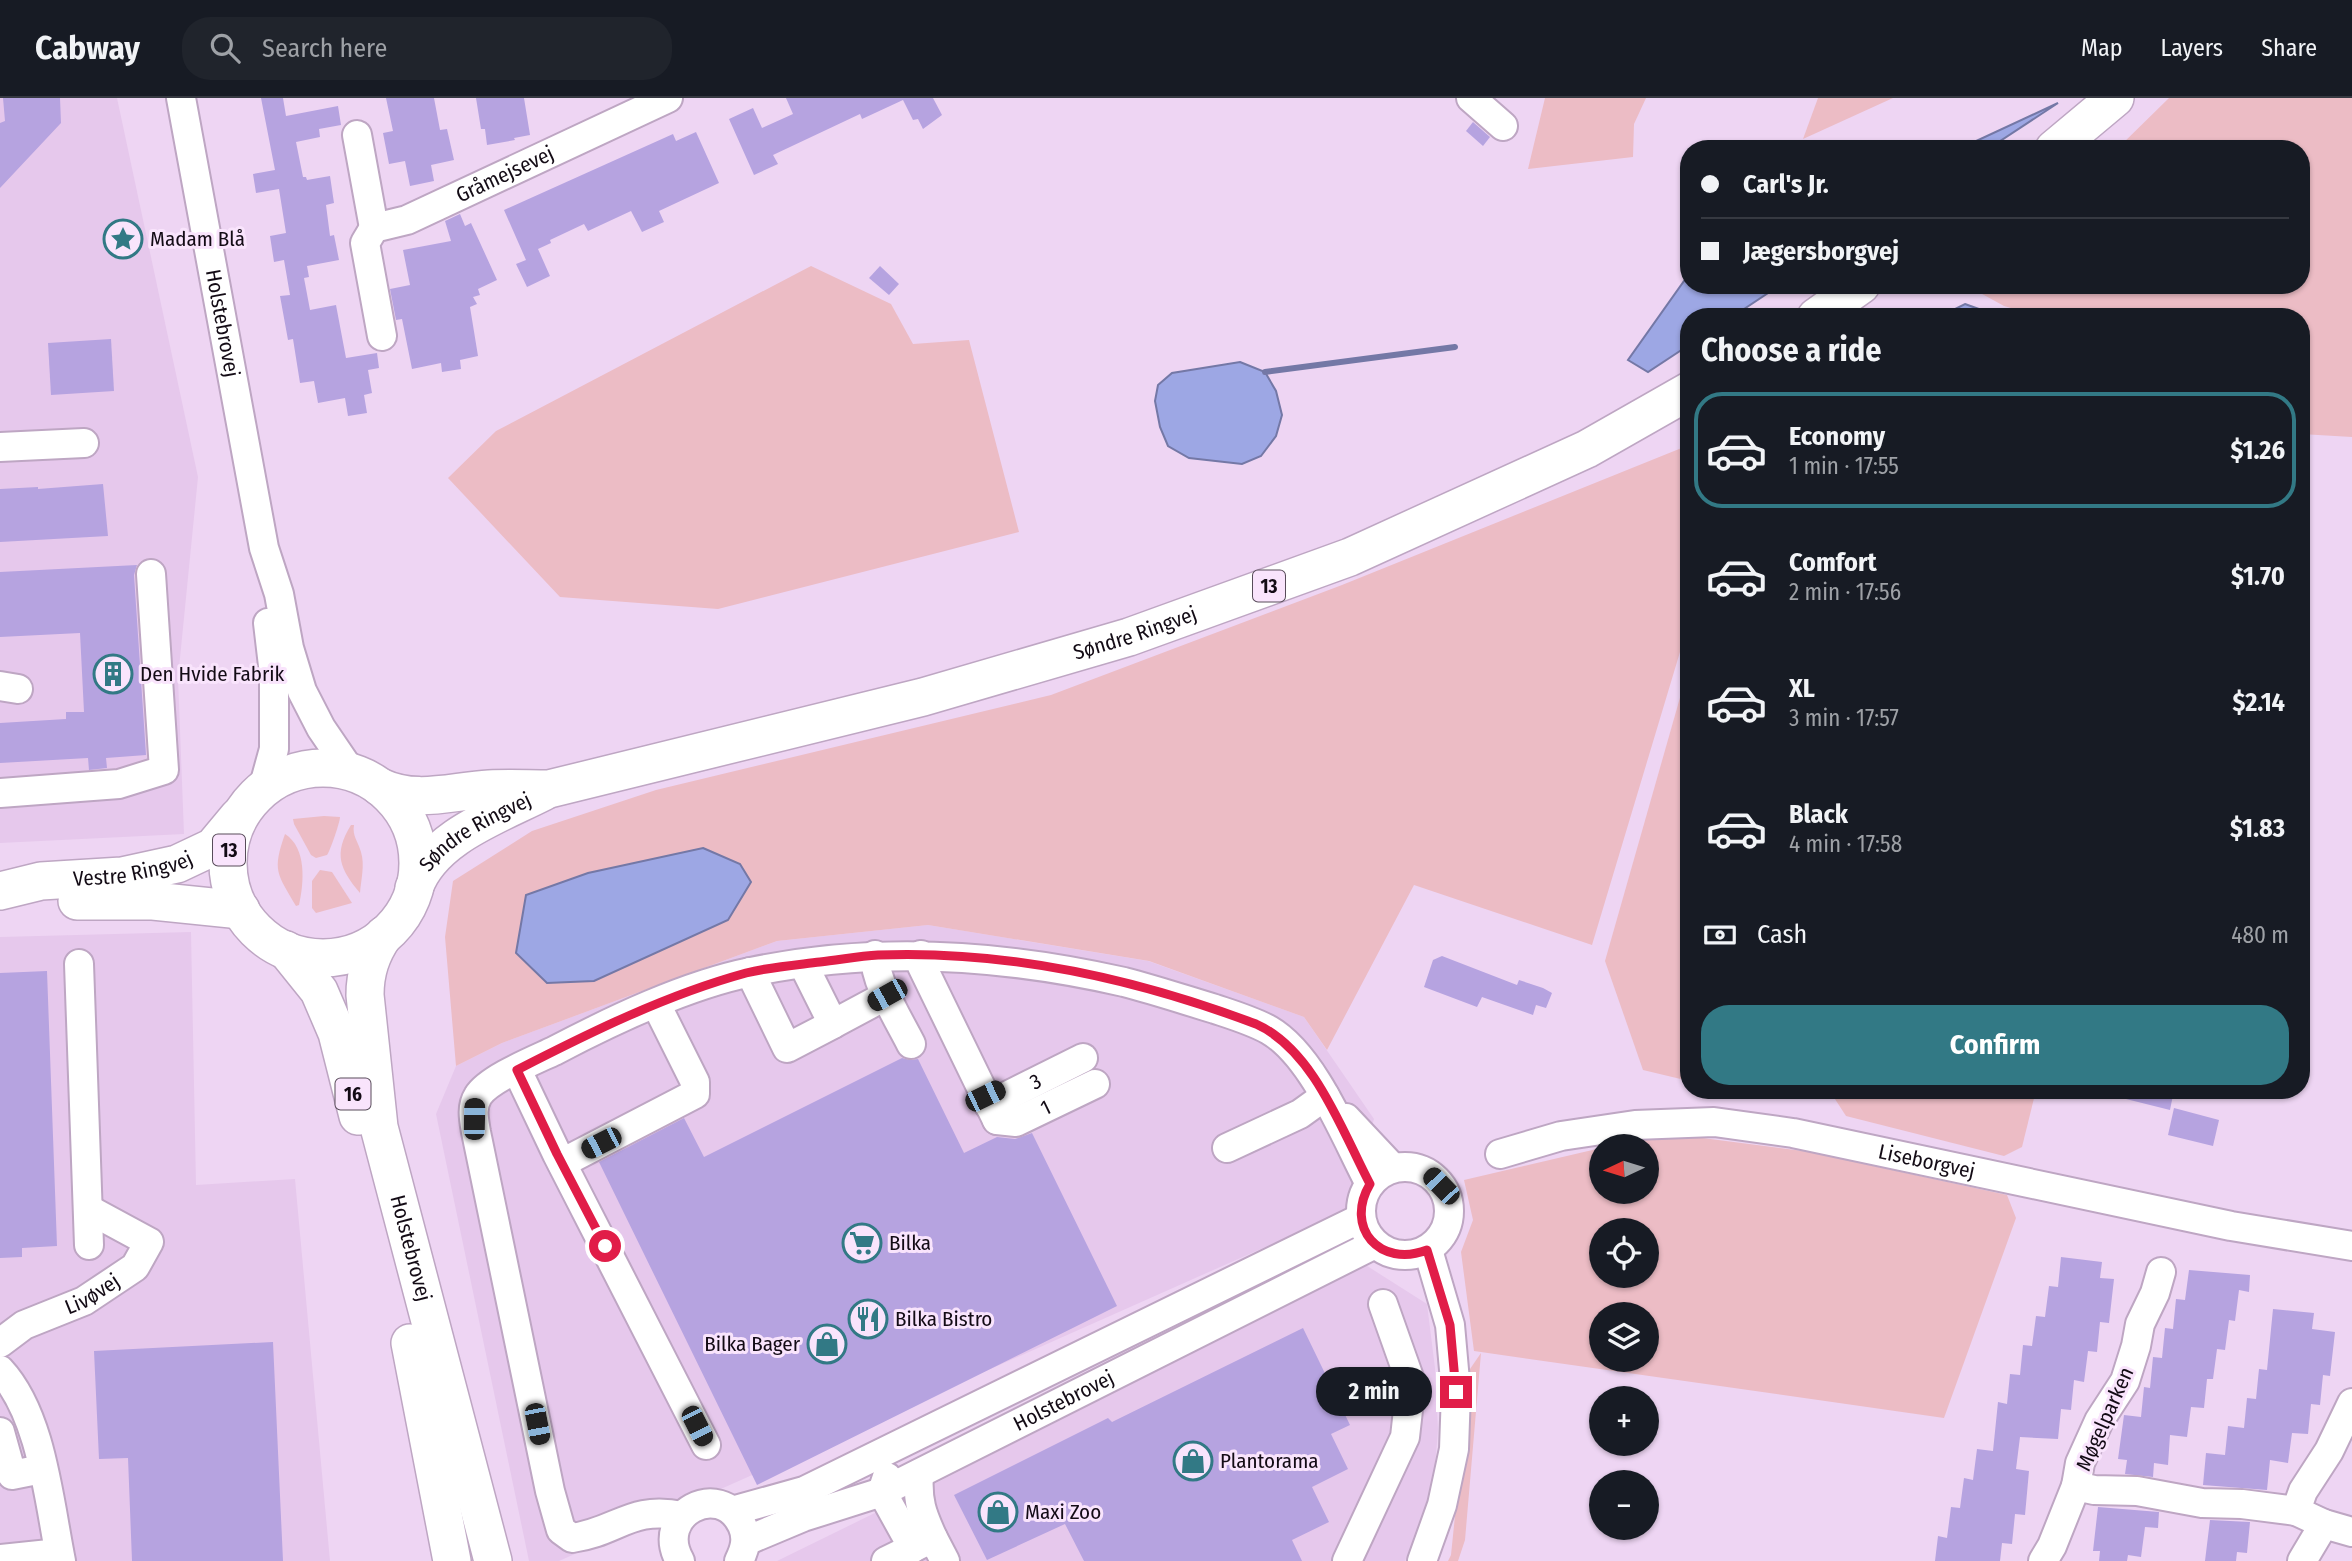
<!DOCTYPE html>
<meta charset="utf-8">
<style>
body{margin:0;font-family:"Fira Sans Condensed",sans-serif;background:#20242c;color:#f1f3f6;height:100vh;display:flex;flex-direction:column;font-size:26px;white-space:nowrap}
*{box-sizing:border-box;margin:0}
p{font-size:23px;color:#9ea1a6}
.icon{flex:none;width:38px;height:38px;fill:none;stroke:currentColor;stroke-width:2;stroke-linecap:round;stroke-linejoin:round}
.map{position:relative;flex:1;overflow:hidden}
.panel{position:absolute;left:1680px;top:210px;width:630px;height:791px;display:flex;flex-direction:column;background:#171b24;border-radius:28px;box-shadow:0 2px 5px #0004}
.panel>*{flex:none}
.top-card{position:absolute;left:1680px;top:42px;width:630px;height:154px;border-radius:28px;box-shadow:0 2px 5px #0004;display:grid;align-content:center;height:154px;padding:0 21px;background:#171b24}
.needle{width:46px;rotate:266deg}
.tools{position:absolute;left:1589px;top:1036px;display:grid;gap:14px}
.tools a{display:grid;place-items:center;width:70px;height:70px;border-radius:50%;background:#171b24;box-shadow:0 2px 5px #0004;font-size:35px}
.end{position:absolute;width:32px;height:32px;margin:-16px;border:9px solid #e11d48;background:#fff;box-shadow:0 0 0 4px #fff}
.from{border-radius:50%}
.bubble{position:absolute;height:49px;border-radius:24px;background:#171b24;box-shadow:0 2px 5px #0004;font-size:23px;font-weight:700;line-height:49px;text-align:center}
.car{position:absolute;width:21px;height:42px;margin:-21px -10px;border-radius:9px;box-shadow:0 0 5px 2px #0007;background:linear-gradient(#222 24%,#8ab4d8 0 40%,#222 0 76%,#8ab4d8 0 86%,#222 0)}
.top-card b{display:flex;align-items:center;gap:24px;height:66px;font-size:26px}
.top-card b+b{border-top:2px solid #363941}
.top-card i{width:18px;height:18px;background:#f1f3f6}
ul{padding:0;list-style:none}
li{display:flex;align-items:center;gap:21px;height:116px;margin:0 14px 10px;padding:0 7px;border:4px solid transparent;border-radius:28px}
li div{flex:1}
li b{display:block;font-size:26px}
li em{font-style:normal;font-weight:700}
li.current{border-color:#327985}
li>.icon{width:63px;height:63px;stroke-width:1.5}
h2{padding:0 21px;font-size:32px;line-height:84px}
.pay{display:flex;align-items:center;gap:18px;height:77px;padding:0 21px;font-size:26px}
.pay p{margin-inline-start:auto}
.action{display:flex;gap:14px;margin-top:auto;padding:14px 21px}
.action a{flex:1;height:80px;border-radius:28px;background:#327985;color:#fff;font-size:28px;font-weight:700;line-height:80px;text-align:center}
header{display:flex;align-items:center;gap:42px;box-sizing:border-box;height:98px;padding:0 35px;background:#171b24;border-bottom:2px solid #363941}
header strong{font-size:33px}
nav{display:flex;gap:38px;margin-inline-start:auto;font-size:24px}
.search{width:490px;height:63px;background:#20242c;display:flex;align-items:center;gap:18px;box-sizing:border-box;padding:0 24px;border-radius:28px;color:#9ea1a6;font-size:26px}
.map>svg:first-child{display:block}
.built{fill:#e6c8ec}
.green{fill:#ecbcc5;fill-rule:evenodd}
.water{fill:#9da7e4;stroke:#7478a6;stroke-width:2}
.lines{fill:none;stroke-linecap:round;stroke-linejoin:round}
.stream{stroke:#7478a6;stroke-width:6}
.building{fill:#b6a3e0}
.minor-casing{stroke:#bea6c3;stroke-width:32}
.major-casing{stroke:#bea6c3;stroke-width:40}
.minor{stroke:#fff;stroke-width:28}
.major{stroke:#fff;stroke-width:37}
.route{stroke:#e11d48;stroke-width:9}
.labels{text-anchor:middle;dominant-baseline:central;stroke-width:6;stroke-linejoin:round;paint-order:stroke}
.shield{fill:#f9e4fc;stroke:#584c5a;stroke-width:2}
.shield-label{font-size:19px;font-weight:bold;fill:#130b15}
.street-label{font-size:21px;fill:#130b15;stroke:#f9e4fc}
.poi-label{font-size:21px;fill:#130b15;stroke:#f9e4fc;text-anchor:start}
</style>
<header>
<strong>Cabway</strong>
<div class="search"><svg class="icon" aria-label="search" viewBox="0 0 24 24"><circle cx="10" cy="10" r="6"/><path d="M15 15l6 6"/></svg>Search here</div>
<nav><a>Map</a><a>Layers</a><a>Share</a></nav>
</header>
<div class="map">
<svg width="2352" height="1463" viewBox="0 0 2352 1463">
<rect width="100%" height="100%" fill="#eed5f3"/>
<g class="built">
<polygon points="0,0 117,0 198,379 178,580 184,736 0,745"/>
<polygon points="928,827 1148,863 1304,919 1374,1021 1346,1113 559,1463 529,1463 436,1016 456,968 502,945 777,843"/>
<polygon points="191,834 196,1087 295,1081 330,1463 0,1463 0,839"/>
<polygon points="1364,1166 1427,1206 1435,1270 1438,1332 1432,1405 1405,1463 777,1463 940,1383"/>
</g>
<g class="green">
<polygon points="1545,0 1646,0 1634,26 1633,59 1528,71"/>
<polygon points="1818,0 1893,0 1803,41"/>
<polygon points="2169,0 2352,0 2352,339 2301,336 2301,219 2042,219 2004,208 1973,191 1977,187 2301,187 2301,51 2117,51"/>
<polygon points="811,168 891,206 913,246 969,242 1019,434 718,511 560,499 448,380 496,333"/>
<polygon points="1689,347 1689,524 1592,847 1414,787 1327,952 1304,919 1149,863 928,827 777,843 502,945 456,968 445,839 453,783 532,733 656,692 1051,597 1342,487"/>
<polygon points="1689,568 1689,983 1643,972 1605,863"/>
<path d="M324,718L340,719C340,724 330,753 327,757L316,760L311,757L294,726L293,721Z"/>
<path d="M351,727H354C352,738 358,743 361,754C365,767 361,782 360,795C340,771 333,756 351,727Z"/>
<path d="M285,736C307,750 304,785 299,807L296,808C277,775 272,773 285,736Z"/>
<polygon points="320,772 332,774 352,805 316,815 312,810 312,783"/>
<polygon points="1835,992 2036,992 2022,1049 2004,1058 1846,1018 1833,998"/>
<path d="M1664,1035L1810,1054L2007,1097L2016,1120L1944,1320L1474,1253L1461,1154L1473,1122L1464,1082L1601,1050V1094H1647V1048H1607ZM1601,1132H1647V1178H1601ZM1601,1216H1647V1262H1601Z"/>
<polygon points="1481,1255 1465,1442 1458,1463 1448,1463 1451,1457 1470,1271"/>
</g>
<g class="water">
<polygon points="2058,5 1988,51 1959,51"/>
<polygon points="1689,176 1689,187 1780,187 1732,219 1689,219 1689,247 1648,274 1628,262"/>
<polygon points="1965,206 2001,219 1939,219"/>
<polygon points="1240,264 1265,274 1276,293 1282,317 1276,338 1261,358 1242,366 1189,360 1168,348 1160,329 1155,303 1158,287 1172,275"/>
<polygon points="703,750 740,766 751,784 728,822 594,883 547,885 516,855 526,797 588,775"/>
</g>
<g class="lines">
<polyline class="stream" points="1265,274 1455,249"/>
</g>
<g class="building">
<polygon points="3,0 60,0 61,25 0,90 0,25 5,23"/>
<polygon points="261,0 283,0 286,18 338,8 341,27 319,31 320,39 296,44 303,79 306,79 307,82 330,78 334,105 326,107 330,138 334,137 339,162 307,168 309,179 304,180 310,212 336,207 346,260 377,255 379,270 368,272 372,295 364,297 367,315 348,318 345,300 318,305 314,283 300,285 293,241 288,242 280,198 290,197 284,162 274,164 270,138 286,135 279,91 256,95 253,76 275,72"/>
<polygon points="386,0 434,0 440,32 447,31 454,62 431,67 434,83 410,88 405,63 389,66 383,35 393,33"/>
<polygon points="476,0 524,0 530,37 514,40 515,42 487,47 485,31 481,31"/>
<polygon points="786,0 933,0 942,17 923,31 918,21 913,22 903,2 862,21 860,16 773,57 778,66 754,77 729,21 753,10 762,30 793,16"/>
<polygon points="1473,24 1490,39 1483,48 1466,33"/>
<polygon points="696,34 719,85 659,113 664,124 642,134 631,113 588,133 584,126 550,142 551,145 538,151 550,178 527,189 516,166 526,162 504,112 673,36 676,43"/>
<polygon points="460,116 465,128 471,125 497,182 478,191 480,197 473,199 477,206 470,209 478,258 460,262 461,271 442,274 441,265 412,271 402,221 396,222 390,191 410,187 403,152 451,143 445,123"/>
<polygon points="880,168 899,186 889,197 869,180"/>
<polygon points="111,241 114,293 51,297 48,245"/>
<polygon points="103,386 108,438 0,444 0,391 38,389 38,391"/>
<polygon points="137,467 134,477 146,657 106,660 107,670 89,672 88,660 0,665 0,625 66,621 66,614 84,614 80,535 0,539 0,474"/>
<polygon points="1442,858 1517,887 1519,882 1543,890 1552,895 1546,910 1536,907 1533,917 1482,899 1477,909 1424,889 1433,862"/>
<polygon points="47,873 57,1148 22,1150 22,1159 0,1160 0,875"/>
<polygon points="902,960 910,962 918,961 964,1055 997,1039 1015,1041 1032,1035 1117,1208 757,1387 599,1064 684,1020 704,1059"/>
<polygon points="2115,992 2174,992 2170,1012 2114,998"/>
<polygon points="2174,1010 2219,1022 2213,1048 2168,1037"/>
<polygon points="2061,1159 2102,1164 2100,1180 2114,1181 2109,1225 2100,1224 2097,1254 2088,1253 2084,1284 2074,1282 2071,1312 2061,1311 2058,1341 2020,1339 2016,1371 2029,1373 2025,1417 2015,1416 2012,1446 2002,1445 2000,1463 1935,1463 1938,1438 1947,1440 1951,1409 1960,1410 1964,1380 1973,1382 1977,1351 1993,1353 1998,1304 2007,1306 2010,1276 2020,1277 2023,1247 2032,1248 2036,1218 2045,1219 2049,1188 2058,1189"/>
<polygon points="2189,1172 2250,1177 2249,1194 2239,1192 2235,1223 2229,1222 2225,1252 2217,1251 2213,1281 2207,1281 2204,1310 2191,1309 2187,1339 2170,1337 2168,1367 2154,1365 2153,1379 2125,1376 2127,1362 2118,1361 2124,1317 2141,1319 2144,1289 2150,1290 2153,1259 2162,1260 2165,1230 2173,1231 2176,1201 2185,1202"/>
<polygon points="2273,1211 2314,1215 2312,1231 2335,1234 2330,1278 2323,1277 2320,1307 2311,1306 2308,1336 2292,1335 2288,1365 2270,1362 2267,1392 2203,1387 2206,1355 2225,1357 2228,1328 2244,1330 2247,1300 2256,1301 2259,1271 2267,1272"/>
<polygon points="1303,1230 1350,1327 1331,1336 1348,1371 1312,1389 1329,1424 1292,1442 1302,1463 1084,1463 1065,1426 987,1462 954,1397 1108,1320 1112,1324"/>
<polygon points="273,1244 283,1463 132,1463 128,1360 99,1361 94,1253"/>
<polygon points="2098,1409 2159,1414 2158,1430 2145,1429 2141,1459 2128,1457 2127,1463 2099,1463 2100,1453 2093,1453"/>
<polygon points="2210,1422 2250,1424 2247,1455 2237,1454 2236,1463 2205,1463"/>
</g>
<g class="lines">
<defs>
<g id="minor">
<path id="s1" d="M181,0L264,450L279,496L289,550L302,593L321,630L351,674"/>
<polyline points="1471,0 1503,28"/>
<polyline points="357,37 374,130"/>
<path id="s2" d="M382,238L365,145L374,130L407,122L668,0"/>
<polyline points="0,349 84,345"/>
<polyline points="0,588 18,591"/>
<polyline points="263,691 274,651 274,576 268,525"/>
<polyline points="0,695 119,686 164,672 151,476"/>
<path d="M875,857C874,883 899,922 911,946"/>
<polyline points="921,857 922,868 997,1022"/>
<polyline points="79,866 89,1147"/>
<polyline points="750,874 787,950 833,926 803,866"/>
<polyline points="833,926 887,897"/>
<polyline points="517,972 557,1056 706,1347"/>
<path id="s3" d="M989,1007L1083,960"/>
<polyline points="1346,1020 1393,1070"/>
<path id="s4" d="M997,1022L1016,1024L1095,986"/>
<polyline points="1227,1050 1300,1016 1325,998"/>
<path id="s5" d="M1500,1056L1561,1038L1635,1027L1714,1024L1793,1035L2231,1128L2352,1148"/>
<polyline points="562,1065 695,996 695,984 656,906"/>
<circle cx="1405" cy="1113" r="44"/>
<polyline points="2161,1174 2155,1195 2140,1226 2136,1248 2125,1283 2099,1323 2080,1365 2076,1388 2094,1392 2137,1393 2202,1405 2242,1406 2296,1413"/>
<path id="s6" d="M0,1245L24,1227L84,1203L135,1169L149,1144L88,1111"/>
<path d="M0,1272C42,1317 49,1404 61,1463"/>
<polyline points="0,1334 12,1377 42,1371"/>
<path d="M919,1376C917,1403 922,1416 933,1440"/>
<polyline points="887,1379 882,1394 913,1450"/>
<polyline points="732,1413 804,1393 1361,1120"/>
<path d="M682,1418C631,1407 617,1434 572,1440L561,1432L550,1393L476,1034C474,1022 471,1009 478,998C488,981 535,962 554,953C613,922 686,887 751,874C875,848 1001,856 1124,884C1155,892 1185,902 1215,911C1233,917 1253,923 1269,932C1314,958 1346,1041 1370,1086"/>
<polyline points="2324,1426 2296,1413 2303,1393 2329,1353 2352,1305"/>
<path id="s7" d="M746,1443L803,1419L882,1394L1375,1146"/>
<polyline points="0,1461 59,1455"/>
<path d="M680,1463C653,1416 720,1381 742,1427C748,1440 745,1451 739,1463"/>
<polyline points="886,1463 933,1440 945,1463"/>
<polyline points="1347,1463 1405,1339 1411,1285 1383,1206"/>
<polyline points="1422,1463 1442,1407 1454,1351 1456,1294 1450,1227 1428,1152"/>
<polyline points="2043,1463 2052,1448 2076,1388"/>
<polyline points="2302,1463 2324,1426 2352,1434"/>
</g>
<g id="major">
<polyline points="2054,51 2115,0"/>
<polyline points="1816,219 1861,187"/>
<circle cx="323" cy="765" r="95"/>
<path id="s8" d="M380,689C417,706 451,693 489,691C509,690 529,691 549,691L923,599L1129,539L1350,459L1587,351L1689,293"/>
<path id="s9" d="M414,790C432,739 498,717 543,694"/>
<path id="s10" d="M0,793L41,783L122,778L177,766L213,749L238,719"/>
<polyline points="77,803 153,803 241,812"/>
<path id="s11" d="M384,837C371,856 365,874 365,897L379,1029L493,1463"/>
<polyline points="286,852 319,893 337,935 358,1018"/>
<polyline points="410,1245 452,1463"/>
</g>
</defs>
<use href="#minor" class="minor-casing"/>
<use href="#major" class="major-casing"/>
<use href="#minor" class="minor"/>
<use href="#major" class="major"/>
</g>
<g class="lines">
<path class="route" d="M605,1148L557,1056L517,972C591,934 666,897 746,875C770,869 796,867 820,864C839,862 859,858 878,857C1007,852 1137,881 1256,926C1314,952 1342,1033 1370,1086C1344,1130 1380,1170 1427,1152L1450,1227L1456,1294"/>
</g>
<defs>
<symbol id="sight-ring" viewBox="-11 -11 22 22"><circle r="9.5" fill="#f9e4fc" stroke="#327985" stroke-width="1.5"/><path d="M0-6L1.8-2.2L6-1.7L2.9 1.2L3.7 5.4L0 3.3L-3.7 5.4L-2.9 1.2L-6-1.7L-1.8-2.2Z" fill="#327985"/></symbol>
<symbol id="building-ring" viewBox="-11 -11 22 22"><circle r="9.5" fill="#f9e4fc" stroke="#327985" stroke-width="1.5"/><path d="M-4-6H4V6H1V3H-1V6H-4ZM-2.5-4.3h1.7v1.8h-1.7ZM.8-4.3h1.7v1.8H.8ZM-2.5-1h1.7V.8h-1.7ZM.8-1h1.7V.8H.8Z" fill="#327985"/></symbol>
<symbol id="supermarket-ring" viewBox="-11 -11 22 22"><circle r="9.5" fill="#f9e4fc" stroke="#327985" stroke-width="1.5"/><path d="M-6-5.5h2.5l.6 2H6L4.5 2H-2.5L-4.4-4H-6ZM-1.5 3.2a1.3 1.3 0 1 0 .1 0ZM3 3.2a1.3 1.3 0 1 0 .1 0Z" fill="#327985"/></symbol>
<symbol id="restaurant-ring" viewBox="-11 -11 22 22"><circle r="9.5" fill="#f9e4fc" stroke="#327985" stroke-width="1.5"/><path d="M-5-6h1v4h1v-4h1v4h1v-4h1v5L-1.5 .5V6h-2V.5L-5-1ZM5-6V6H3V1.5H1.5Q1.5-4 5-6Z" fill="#327985"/></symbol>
<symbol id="shop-ring" viewBox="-11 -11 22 22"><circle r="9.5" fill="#f9e4fc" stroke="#327985" stroke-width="1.5"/><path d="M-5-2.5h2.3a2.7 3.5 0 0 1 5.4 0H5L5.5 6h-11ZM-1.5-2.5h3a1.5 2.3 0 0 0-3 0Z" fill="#327985"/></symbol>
</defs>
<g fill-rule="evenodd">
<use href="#sight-ring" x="101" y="119" width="44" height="44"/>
<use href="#building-ring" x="91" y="554" width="44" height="44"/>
<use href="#supermarket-ring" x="840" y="1123" width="44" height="44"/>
<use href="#restaurant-ring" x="846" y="1199" width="44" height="44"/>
<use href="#shop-ring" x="805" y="1224" width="44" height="44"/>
<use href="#shop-ring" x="1171" y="1341" width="44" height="44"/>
<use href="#shop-ring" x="976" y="1392" width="44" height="44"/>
</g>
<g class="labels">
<g class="shield">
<rect x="1253" y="472.5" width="32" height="31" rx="5"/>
<rect x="213" y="736.5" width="32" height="31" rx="5"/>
<rect x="335.5" y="980.5" width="35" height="31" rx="5"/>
</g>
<g class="shield-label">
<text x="1269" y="488">13</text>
<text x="229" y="752">13</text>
<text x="353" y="996">16</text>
</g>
<g class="street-label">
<text stroke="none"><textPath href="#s2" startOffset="254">Gråmejsevej</textPath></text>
<text stroke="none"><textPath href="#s1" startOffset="229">Holstebrovej</textPath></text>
<text stroke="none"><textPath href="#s8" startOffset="777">Søndre Ringvej</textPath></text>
<text stroke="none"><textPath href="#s9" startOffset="86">Søndre Ringvej</textPath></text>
<text stroke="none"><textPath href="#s10" startOffset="135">Vestre Ringvej</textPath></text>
<text stroke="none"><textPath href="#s3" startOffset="52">3</textPath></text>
<text stroke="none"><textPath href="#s4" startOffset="52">1</textPath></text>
<text stroke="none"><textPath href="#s5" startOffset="434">Liseborgvej</textPath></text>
<text stroke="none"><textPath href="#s11" startOffset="322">Holstebrovej</textPath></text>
<text stroke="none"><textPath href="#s6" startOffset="105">Livøvej</textPath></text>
<text stroke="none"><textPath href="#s7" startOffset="348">Holstebrovej</textPath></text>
<text transform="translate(2105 1321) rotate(-66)">Møgelparken</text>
</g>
<g class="poi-label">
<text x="150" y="141">Madam Blå</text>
<text x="140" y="576">Den Hvide Fabrik</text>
<text x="889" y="1145">Bilka</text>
<text x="895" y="1221">Bilka Bistro</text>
<text x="800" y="1246" text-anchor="end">Bilka Bager</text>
<text x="1220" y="1363">Plantorama</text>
<text x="1025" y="1414">Maxi Zoo</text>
</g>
</g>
</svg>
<div class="tools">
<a><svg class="needle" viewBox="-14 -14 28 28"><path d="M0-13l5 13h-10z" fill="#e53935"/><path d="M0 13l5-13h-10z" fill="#9ea1a6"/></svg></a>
<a><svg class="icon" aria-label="locate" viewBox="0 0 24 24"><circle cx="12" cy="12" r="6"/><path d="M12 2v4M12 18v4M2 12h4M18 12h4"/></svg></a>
<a><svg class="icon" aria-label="layers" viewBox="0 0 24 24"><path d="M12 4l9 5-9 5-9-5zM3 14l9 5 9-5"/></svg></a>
<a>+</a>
<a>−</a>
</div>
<i class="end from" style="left:605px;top:1148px"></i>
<i class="end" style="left:1456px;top:1294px"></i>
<div class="bubble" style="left:1316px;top:1269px;width:116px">2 min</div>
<i class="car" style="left:887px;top:897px;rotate:241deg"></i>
<i class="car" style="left:985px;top:998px;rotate:64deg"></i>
<i class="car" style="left:474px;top:1021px;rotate:1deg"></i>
<i class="car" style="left:601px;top:1045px;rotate:243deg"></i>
<i class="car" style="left:1441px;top:1088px;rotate:316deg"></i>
<i class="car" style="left:537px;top:1326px;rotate:169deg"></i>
<i class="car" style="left:697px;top:1328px;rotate:153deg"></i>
<div class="top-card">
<b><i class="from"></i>Carl's Jr.</b>
<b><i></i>Jægersborgvej</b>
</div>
<section class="panel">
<h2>Choose a ride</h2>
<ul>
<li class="current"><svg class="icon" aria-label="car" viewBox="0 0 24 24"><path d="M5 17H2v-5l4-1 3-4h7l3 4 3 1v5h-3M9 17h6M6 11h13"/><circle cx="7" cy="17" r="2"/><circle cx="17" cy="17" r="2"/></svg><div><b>Economy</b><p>1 min · 17:55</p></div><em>$1.26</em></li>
<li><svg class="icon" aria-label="car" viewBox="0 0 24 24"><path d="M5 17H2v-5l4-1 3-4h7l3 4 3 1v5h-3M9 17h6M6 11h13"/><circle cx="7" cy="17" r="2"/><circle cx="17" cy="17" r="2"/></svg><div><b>Comfort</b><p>2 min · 17:56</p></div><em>$1.70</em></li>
<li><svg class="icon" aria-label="car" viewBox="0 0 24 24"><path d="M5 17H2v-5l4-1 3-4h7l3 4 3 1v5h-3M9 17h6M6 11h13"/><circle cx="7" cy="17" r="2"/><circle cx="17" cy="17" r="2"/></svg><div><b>XL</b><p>3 min · 17:57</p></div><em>$2.14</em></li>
<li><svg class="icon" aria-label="car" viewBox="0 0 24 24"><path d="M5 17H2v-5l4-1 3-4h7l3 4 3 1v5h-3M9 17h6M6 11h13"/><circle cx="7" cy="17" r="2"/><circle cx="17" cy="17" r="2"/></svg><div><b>Black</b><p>4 min · 17:58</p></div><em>$1.83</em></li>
</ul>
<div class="pay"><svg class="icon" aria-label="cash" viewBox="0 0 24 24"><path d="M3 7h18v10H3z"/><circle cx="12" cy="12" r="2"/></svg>Cash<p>480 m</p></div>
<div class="action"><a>Confirm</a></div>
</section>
</div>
